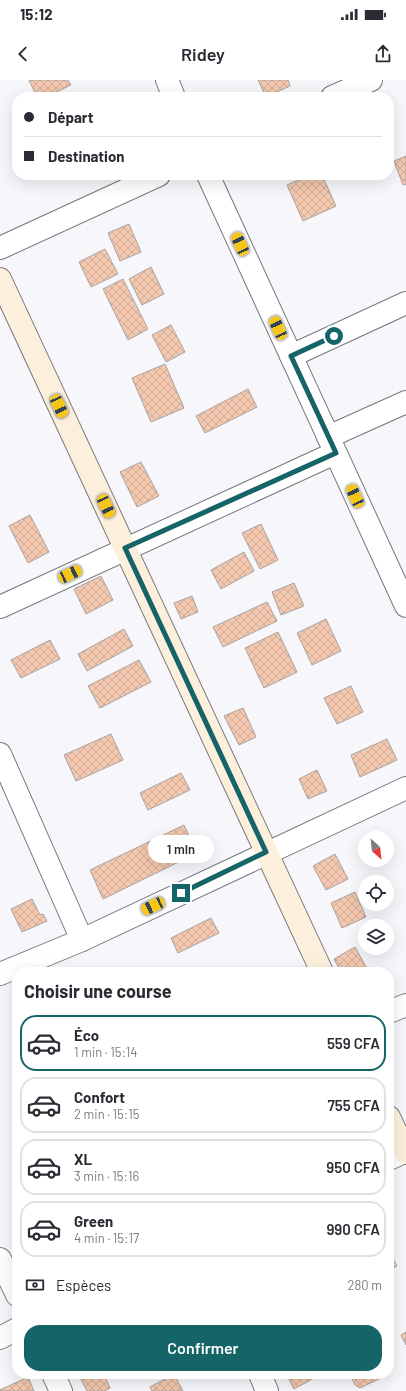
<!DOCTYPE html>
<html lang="fr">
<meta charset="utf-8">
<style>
body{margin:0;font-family:Barlow,sans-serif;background:#f2f2f3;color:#2b2b33;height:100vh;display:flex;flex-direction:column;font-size:15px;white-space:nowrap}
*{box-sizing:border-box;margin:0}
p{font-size:13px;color:#7c7c81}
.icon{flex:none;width:22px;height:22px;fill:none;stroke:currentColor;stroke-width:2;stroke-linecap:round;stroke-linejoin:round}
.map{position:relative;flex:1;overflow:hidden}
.panel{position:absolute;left:12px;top:887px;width:382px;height:412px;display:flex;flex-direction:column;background:#fff;border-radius:16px;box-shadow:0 4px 16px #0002}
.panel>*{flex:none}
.top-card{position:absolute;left:12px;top:12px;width:382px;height:88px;border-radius:16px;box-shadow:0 4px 16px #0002;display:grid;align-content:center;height:88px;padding:0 12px;background:#fff}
.needle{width:26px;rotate:153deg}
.controls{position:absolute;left:358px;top:751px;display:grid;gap:8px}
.controls a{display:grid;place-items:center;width:36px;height:36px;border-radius:50%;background:#fff;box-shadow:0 4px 16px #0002;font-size:20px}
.end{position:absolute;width:18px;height:18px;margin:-9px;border:5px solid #156467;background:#fff;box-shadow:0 0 0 2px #fff}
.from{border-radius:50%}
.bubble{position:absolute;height:28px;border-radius:14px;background:#fff;box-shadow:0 4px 16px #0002;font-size:13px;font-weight:600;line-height:28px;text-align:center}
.car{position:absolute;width:12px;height:24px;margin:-12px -6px;border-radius:5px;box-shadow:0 0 3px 1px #0007;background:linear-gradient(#f5c518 24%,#345 0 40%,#f5c518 0 76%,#345 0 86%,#f5c518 0)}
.top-card b{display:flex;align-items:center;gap:14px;height:38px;font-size:15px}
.top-card b+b{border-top:1px solid #e1e1e2}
.top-card i{width:10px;height:10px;background:#2b2b33}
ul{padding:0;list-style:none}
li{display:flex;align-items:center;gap:12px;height:56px;margin:0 8px 6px;padding:0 4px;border:2px solid #e1e1e2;border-radius:16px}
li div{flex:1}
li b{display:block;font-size:15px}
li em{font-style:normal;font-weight:600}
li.selected{border-color:#156467}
li>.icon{width:36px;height:36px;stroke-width:1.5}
h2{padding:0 12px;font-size:18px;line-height:48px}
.pay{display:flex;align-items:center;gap:10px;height:44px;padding:0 12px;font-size:15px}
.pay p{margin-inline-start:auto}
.button{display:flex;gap:8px;margin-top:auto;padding:8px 12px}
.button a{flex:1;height:46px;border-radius:16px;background:#156467;color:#fff;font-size:16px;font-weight:600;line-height:46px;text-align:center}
.status{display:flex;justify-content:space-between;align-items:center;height:28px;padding:0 20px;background:#fff;direction:ltr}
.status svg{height:11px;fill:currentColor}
header{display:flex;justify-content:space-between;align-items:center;height:52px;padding:0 12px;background:#fff;font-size:18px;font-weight:600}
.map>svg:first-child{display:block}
.building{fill:url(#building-cross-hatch);stroke:#a7a3a1}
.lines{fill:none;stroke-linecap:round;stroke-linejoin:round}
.street-casing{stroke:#78797c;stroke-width:24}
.secondary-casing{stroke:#78797c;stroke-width:24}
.street{stroke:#fff;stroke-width:22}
.secondary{stroke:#fcf0dd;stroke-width:22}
.route{stroke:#156467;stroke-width:5}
</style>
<div class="status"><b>15:12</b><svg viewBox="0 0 49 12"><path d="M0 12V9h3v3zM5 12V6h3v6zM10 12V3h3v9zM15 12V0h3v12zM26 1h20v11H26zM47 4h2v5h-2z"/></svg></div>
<header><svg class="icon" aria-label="back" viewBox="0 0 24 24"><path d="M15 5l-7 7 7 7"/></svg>Ridey<svg class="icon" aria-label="share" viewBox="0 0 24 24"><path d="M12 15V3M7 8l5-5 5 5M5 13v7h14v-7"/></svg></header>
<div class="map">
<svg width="406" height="1311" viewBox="0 0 406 1311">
<defs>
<pattern id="building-cross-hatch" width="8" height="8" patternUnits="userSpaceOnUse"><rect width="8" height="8" fill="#f3c8ae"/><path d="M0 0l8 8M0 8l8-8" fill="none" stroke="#d1ac96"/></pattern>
</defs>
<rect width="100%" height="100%" fill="#f6f6fb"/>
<g class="building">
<polygon points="29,0 68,0 71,5 46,17 37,17"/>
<polygon points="258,0 288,0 290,6 266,17"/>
<polygon points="406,76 406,104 403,105 394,81"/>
<polygon points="309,95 322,95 336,126 303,141 287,105"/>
<polygon points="129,144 141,172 120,181 108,153"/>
<polygon points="105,169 118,194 91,207 79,182"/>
<polygon points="151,187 164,214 142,225 129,199"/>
<polygon points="123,199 148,249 128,260 103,209"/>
<polygon points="171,245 185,272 166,282 152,255"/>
<polygon points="165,284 184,328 151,342 132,298"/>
<polygon points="248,309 257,327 205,353 196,336"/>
<polygon points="141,382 159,416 137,427 120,392"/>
<polygon points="30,435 49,472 28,483 9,446"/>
<polygon points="261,444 278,480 260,489 242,453"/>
<polygon points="244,472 254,491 221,509 211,490"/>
<polygon points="101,496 113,520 86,534 74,509"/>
<polygon points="294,503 304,526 281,535 272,512"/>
<polygon points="192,516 198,532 181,539 174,523"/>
<polygon points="267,522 277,541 223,567 213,547"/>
<polygon points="326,539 341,571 312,585 297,553"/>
<polygon points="124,549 133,566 87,591 78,574"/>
<polygon points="278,552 297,592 264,608 245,568"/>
<polygon points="50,560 60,579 21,598 11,580"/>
<polygon points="139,580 151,602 100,628 88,606"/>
<polygon points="351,606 363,632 337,644 324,618"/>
<polygon points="243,628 256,657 239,665 224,636"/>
<polygon points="111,654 123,680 76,701 64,675"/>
<polygon points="387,659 397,680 360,697 351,675"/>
<polygon points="317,690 327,711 308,719 299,699"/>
<polygon points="181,693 190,710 148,730 140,713"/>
<polygon points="184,745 197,773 103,819 90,790"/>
<polygon points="335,774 348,799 326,810 313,786"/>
<polygon points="355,812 366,837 342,848 331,823"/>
<polygon points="32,819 40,835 43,834 47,841 22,852 11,829"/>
<polygon points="211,838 219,853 178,873 171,858"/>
<polygon points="355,867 369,892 341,892 334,879"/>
<polygon points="389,1171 397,1186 389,1190"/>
<polygon points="406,1252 406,1265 401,1255"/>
<polygon points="78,1294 104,1294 110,1308 104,1311 87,1311"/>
<polygon points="174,1294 183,1311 152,1311 150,1307"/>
<polygon points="286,1294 312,1294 314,1298 294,1309"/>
<polygon points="350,1294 379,1294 381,1298 360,1308 355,1305"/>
<polygon points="28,1297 34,1311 0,1311 0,1310"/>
</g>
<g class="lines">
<defs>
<g id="street">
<polyline points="167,0 174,17"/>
<polyline points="332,17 371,0"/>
<polyline points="208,95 406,526"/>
<polyline points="0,168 159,95"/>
<polyline points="291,276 406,223"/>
<polyline points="328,357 406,322"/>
<polyline points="0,527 335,373"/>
<polyline points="0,674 82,860"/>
<polyline points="0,894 82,860 406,708"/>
<polyline points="389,932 406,925"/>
<polyline points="389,1079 406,1071"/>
<polyline points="0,1179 17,1215"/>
<polyline points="0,1258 17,1249"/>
<polyline points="53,1294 61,1311"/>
<polyline points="260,1294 267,1311"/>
</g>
<g id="secondary">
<polyline points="0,199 322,892"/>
<polyline points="389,1037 406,1073"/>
</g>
</defs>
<use href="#street" class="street-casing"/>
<use href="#secondary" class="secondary-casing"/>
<use href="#street" class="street"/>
<use href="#secondary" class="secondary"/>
</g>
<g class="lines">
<polyline class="route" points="181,813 266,772 125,468 336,373 291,276 334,256"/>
</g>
</svg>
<div class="controls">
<a><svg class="needle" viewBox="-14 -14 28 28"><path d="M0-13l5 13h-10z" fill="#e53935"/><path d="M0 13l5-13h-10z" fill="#7c7c81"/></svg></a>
<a><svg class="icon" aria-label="locate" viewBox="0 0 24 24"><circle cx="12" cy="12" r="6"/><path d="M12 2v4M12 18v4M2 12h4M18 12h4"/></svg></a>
<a><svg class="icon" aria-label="layers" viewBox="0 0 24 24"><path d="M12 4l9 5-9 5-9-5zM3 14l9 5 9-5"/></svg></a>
</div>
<i class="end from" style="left:334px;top:256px"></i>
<i class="end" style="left:181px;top:813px"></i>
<div class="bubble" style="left:148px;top:755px;width:66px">1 min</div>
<i class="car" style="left:240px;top:164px;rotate:335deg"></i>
<i class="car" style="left:278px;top:248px;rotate:335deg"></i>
<i class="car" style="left:59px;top:326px;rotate:155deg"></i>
<i class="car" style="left:355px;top:416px;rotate:335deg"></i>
<i class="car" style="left:106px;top:426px;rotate:155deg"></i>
<i class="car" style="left:70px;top:494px;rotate:65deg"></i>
<i class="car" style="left:153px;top:826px;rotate:245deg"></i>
<div class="top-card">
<b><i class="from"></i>Départ</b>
<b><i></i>Destination</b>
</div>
<section class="panel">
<h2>Choisir une course</h2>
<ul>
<li class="selected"><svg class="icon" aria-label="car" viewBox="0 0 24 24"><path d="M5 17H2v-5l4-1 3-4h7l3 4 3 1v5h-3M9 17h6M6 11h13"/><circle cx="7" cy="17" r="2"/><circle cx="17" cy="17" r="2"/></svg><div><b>Éco</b><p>1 min · 15:14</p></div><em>559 CFA</em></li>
<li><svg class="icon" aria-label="car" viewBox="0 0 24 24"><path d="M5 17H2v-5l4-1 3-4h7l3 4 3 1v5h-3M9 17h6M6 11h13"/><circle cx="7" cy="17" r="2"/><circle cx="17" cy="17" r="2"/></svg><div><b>Confort</b><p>2 min · 15:15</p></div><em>755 CFA</em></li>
<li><svg class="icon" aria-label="car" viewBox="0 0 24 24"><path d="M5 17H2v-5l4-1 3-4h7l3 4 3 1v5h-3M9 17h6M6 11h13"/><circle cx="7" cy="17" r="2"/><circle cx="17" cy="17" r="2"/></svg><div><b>XL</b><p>3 min · 15:16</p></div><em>950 CFA</em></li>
<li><svg class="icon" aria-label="car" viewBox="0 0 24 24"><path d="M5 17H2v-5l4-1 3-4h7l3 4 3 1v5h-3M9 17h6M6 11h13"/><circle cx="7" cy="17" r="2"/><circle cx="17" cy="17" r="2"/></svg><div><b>Green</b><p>4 min · 15:17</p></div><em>990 CFA</em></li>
</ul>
<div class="pay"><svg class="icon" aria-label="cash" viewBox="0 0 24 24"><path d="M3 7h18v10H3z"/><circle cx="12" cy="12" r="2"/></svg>Espèces<p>280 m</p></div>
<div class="button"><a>Confirmer</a></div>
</section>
</div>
